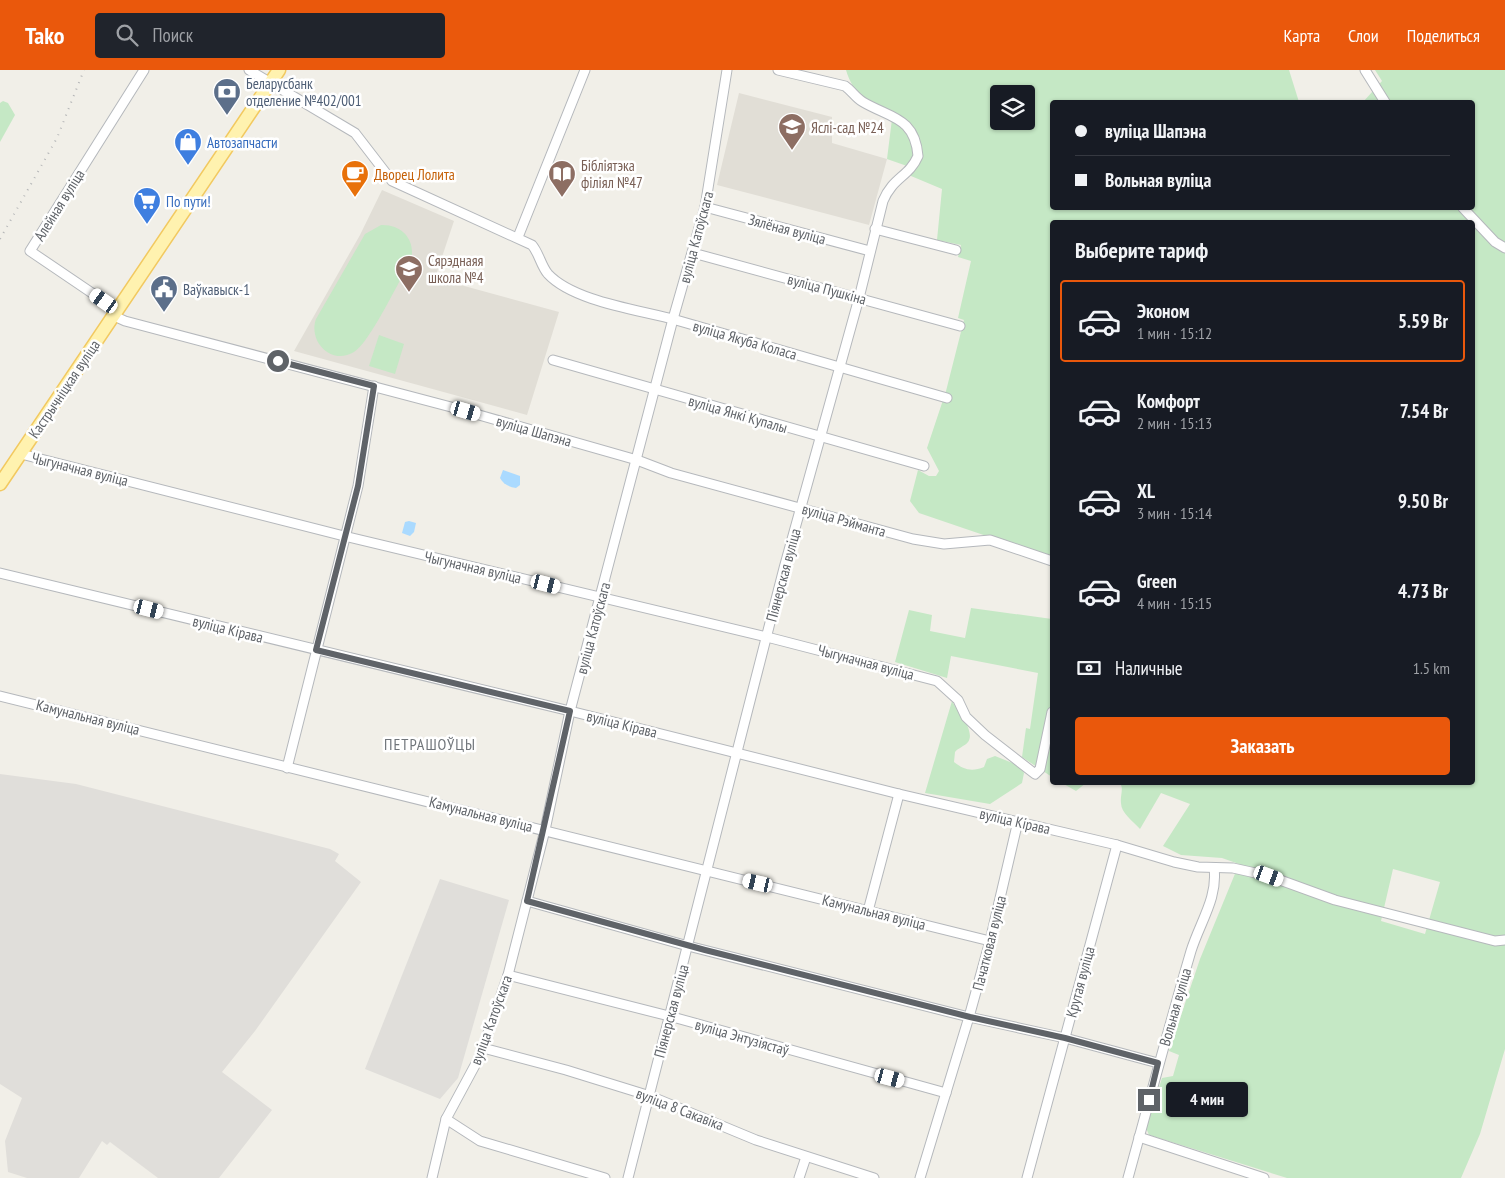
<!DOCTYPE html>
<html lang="ru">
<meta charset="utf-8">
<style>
body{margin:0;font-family:"PT Sans Narrow",sans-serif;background:#20242c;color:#f1f3f6;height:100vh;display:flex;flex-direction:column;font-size:19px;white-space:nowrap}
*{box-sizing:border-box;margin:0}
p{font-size:16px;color:#9ea1a6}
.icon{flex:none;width:28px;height:28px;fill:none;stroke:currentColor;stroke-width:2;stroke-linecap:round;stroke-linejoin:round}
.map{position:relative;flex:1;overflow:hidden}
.details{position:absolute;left:1050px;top:150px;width:425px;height:565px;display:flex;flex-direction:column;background:#171b24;border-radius:5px;box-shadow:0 1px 4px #0004}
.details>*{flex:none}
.banner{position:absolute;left:1050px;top:30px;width:425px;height:110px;border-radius:5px;box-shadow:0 1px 4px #0004;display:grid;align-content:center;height:110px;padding:0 25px;background:#171b24}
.fabs{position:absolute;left:990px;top:15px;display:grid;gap:10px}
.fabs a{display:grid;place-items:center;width:45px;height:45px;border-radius:5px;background:#171b24;box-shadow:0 1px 4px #0004;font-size:25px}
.end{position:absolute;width:22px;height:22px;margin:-11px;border:6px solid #5f6368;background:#fff;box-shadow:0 0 0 2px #fff}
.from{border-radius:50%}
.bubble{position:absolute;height:35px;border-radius:5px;background:#171b24;box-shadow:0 1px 4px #0004;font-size:16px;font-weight:700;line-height:35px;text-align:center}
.car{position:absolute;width:15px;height:30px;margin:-15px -8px;border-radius:6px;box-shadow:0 0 4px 1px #0007;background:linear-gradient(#fff 24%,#345 0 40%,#fff 0 76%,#345 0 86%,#fff 0)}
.banner b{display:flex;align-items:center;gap:18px;height:48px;font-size:19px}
.banner b+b{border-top:1px solid #363941}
.banner i{width:12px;height:12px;background:#f1f3f6}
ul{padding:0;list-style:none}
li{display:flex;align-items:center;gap:15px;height:82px;margin:0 10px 8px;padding:0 15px;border:2px solid transparent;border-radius:5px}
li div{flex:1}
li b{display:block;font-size:19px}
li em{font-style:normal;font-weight:700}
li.selected{border-color:#ea580c}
li>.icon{width:45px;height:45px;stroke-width:1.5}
h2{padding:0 25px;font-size:22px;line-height:60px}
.pay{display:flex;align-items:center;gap:12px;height:55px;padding:0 25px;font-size:19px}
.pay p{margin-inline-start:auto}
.cta{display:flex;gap:10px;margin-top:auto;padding:10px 25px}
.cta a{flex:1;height:58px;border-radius:5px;background:#ea580c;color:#fff;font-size:20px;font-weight:700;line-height:58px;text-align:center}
header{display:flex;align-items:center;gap:30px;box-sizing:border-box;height:70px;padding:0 25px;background:#ea580c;color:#fff}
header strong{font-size:24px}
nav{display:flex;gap:28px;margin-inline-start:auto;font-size:18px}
.search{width:350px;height:45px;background:#20242c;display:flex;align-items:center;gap:12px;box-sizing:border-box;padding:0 18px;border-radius:5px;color:#9ea1a6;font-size:19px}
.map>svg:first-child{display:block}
.industrial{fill:#e0deda}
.education{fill:#e1ded6}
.green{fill:#c5e8c5;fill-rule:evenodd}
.water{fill:#aadaff}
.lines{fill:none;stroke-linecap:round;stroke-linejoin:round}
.minor-casing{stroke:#b5b8bc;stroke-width:11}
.primary-casing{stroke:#f2c960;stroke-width:15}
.minor{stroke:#fff;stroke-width:9}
.primary{stroke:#fff2af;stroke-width:12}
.rail{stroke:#b6b7b8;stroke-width:2;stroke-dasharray:1 6;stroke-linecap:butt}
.route{stroke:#5f6368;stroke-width:6}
.labels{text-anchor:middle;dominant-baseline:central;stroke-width:5;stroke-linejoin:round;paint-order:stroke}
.service-label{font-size:15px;fill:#4e5e75;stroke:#fff;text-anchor:start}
.education-label{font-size:15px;fill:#785e54;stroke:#fff;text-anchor:start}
.shop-label{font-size:15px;fill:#366cbe;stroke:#fff;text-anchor:start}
.food-label{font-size:15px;fill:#c56008;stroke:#fff;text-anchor:start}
.street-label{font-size:15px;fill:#5f6368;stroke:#fff}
.neighbourhood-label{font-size:16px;letter-spacing:1px;fill:#70757a;stroke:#fff}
</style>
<header>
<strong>Tako</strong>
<div class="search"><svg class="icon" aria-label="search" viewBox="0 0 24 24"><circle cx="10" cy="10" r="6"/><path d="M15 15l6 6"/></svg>Поиск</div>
<nav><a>Карта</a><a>Слои</a><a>Поделиться</a></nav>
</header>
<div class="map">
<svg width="1505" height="1108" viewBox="0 0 1505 1108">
<rect width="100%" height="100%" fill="#f1efe8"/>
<g class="industrial">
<polygon points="0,704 76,714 330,779 339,784 335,791 361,812 255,961 222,1002 272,1040 219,1108 158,1108 110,1072 107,1075 102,1071 79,1108 27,1108 8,1102 5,1071 22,1028 0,1014"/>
<polygon points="440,809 509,830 458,1008 440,1029 365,999"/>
</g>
<g class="education">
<polygon points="739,23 832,47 832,73 887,89 869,155 717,115"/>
<polygon points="382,120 454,151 435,208 559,242 527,345 294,281 360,165"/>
</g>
<g class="green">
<path d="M846,0H1289L1299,32H1052V138H1472V32H1363L1382,11L1375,0H1505V979L1480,1064L1461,1108H1287L1149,1065L1146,1058L1162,1008L1173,1006L1179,985L1169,981L1200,889L1239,794L1222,788L1181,785L1163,776L1190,734L1161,723L1140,759C1133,751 1121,743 1121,733C1120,725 1124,719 1120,713L1472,712V152H1052V486L1042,485L919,443L910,431L918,400L929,406H936L939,401L927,378L946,321L964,250L958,248L971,191L958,187L961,175L937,170L942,119L911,106L907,96L887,89L892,49C872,36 853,25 846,0ZM999,24H1026V51H999ZM1393,799L1440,812L1425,864L1381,851Z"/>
<polygon points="3,31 8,33 15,45 0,72 0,33"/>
<path d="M381,155C402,154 416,170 411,190C400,209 369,274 354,282C331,296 308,271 316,249L365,164Z"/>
<polygon points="379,265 404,274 395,304 369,296"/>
<polygon points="971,538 1052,549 1052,707 1022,687 1026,658 1030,659 1038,603 951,586 947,608 895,592 909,540 932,545 930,561 965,568"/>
<path d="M952,631C957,640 976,661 968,672C965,676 958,678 955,682L954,692C964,700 972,702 984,697L987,689L995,686L1020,696L1024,703L1022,713L990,734L925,723Z"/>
<polygon points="1062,713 1086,713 1076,721"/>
</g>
<g class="water">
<path d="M503,400L520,406V415L516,418C509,417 503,414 500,408Z"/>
<polygon points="409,451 416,453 414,462 410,466 402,463 405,452"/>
</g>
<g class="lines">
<defs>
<g id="minor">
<path d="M249,0L355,63L392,111L532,175C539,183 541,196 548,204C574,232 641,240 676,250C766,276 857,302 947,328"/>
<polyline points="1365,0 1385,32"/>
<polyline points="705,137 870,181"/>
<polyline points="1463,138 1495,172 1505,178"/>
<polyline points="875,159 956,180"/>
<polyline points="518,167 585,0"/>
<polyline points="693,183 960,256"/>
<polyline points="117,240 30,181 144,0"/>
<polyline points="114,246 125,251 451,337 637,390 671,403 913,469 944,474 990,470 1052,491"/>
<polyline points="553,290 924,396"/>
<polyline points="21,384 344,466 767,567 937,611 958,630 966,647 985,665 1035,704 1040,699 1052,642"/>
<polyline points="0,503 570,641 899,724 1117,775 1174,792 1198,797 1233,798 1269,806 1335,830 1495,871 1505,870"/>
<polyline points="0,626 990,871"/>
<polyline points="287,698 358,416 374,316"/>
<polyline points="527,831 688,876 969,947 1065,968 1158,993"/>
<polyline points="868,841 899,724"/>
<polyline points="508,905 669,946 946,1023"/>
<polyline points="483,978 566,1000 650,1026 756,1070 874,1108"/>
<polyline points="446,1049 480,1071 605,1108"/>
<polyline points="1139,1067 1264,1108"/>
<polyline points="432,1108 446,1049 480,986 508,905 545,760 570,641 673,249 705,137 727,0"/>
<path d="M628,1108L784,498L859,228L883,131C893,107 909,107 918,86C915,47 890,48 863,32C856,28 852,21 845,16L778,0"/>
<polyline points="799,1108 806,1087"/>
<polyline points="920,1108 969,947 990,871 1018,751"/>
<polyline points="1027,1108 1117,775"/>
<path d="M1128,1108C1149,1032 1169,956 1191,881C1200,852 1218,828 1214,798"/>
</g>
<polyline id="primary" points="0,414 279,0"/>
</defs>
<use href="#minor" class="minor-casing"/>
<use href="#primary" class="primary-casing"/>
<use href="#minor" class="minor"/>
<use href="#primary" class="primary"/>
<polyline class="rail" points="0,169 57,68 84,0"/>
</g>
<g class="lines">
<polyline class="route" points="278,291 374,316 358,416 316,580 570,641 527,831 705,880 970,947 1065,968 1158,993 1149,1030"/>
</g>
<defs>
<symbol id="bank-pin" viewBox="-11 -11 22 30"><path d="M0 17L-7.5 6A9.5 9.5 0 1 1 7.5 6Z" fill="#5c6f8a" stroke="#fff"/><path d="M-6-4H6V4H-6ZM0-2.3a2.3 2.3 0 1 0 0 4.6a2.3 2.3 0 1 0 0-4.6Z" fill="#fff"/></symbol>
<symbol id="school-pin" viewBox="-11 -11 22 30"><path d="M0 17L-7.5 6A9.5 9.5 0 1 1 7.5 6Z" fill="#8d6e63" stroke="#fff"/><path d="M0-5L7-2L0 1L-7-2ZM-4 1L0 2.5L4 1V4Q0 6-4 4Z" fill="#fff"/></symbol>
<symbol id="shop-pin" viewBox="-11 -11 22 30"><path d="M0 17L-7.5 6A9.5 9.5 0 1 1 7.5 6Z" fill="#3f7fe0" stroke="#fff"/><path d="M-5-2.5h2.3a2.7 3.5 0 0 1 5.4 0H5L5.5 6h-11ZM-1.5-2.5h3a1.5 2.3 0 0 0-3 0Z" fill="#fff"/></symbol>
<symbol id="cafe-pin" viewBox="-11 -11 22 30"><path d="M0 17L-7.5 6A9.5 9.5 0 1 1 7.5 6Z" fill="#e8710a" stroke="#fff"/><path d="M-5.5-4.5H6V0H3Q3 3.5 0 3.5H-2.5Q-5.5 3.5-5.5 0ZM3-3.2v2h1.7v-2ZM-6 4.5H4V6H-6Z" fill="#fff"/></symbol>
<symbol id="library-pin" viewBox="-11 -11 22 30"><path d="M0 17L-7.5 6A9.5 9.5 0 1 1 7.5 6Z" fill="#8d6e63" stroke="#fff"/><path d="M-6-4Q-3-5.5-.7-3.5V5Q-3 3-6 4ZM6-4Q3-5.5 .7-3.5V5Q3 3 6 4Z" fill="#fff"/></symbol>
<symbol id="supermarket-pin" viewBox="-11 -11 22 30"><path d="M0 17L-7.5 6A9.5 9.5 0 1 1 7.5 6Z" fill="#3f7fe0" stroke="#fff"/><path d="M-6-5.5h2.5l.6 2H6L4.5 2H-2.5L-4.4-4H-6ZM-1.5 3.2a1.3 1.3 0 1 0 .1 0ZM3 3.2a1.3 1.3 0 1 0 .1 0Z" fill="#fff"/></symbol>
<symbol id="civic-pin" viewBox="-11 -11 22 30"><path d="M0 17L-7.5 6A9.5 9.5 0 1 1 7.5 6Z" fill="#5c6f8a" stroke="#fff"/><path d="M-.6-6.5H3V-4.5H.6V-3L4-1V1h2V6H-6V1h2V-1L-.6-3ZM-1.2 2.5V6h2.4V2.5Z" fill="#fff"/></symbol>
</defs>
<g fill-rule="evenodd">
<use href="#bank-pin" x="211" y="6" width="32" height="43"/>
<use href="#school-pin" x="776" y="41" width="32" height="43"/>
<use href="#shop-pin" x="172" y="56" width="32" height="43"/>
<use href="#cafe-pin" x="339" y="88" width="32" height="43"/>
<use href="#library-pin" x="546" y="88" width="32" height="43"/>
<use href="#supermarket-pin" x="131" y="115" width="32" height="43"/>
<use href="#school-pin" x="393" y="183" width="32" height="43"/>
<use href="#civic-pin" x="148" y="203" width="32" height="43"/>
</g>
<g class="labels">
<g class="service-label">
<text x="246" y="13">Беларусбанк<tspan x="246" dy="17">отделение №402/001</tspan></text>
<text x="183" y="219">Ваўкавыск-1</text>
</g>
<g class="education-label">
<text x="811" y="57">Яслі-сад №24</text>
<text x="581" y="95">Бібліятэка<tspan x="581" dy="17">філіял №47</tspan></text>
<text x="428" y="190">Сярэднаяя<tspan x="428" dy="17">школа №4</tspan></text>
</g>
<g class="shop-label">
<text x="207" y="72">Автозапчасти</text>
<text x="166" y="131">По пути!</text>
</g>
<g class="food-label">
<text x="374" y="104">Дворец Лолита</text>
</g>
<g class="street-label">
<text transform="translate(59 135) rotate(-58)">Алейная вуліца</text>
<text transform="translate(787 159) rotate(15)">Зялёная вуліца</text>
<text transform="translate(696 167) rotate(-75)">вуліца Катоўскага</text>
<text transform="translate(827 219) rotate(15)">вуліца Пушкіна</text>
<text transform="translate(745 270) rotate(16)">вуліца Якуба Коласа</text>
<text transform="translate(64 319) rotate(-56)">Кастрычніцкая вуліца</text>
<text transform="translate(738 344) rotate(16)">вуліца Янкі Купалы</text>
<text transform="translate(534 361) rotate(16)">вуліца Шапэна</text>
<text transform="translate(80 399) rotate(14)">Чыгуначная вуліца</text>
<text transform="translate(844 450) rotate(16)">вуліца Рэйманта</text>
<text transform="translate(473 497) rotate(13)">Чыгуначная вуліца</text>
<text transform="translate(783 505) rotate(-75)">Піянерская вуліца</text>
<text transform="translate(593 558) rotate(-75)">вуліца Катоўскага</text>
<text transform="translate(228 559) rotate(14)">вуліца Кірава</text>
<text transform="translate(866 592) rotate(15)">Чыгуначная вуліца</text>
<text transform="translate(88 647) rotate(14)">Камунальная вуліца</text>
<text transform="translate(622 654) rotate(14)">вуліца Кірава</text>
<text transform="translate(481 744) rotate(14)">Камунальная вуліца</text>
<text transform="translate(1015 751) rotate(13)">вуліца Кірава</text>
<text transform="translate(874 842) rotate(14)">Камунальная вуліца</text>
<text transform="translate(989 873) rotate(-76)">Пачатковая вуліца</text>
<text transform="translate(1080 912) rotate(-75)">Крутая вуліца</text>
<text transform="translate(1175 937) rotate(-74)">Вольная вуліца</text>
<text transform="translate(671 941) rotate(-75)">Піянерская вуліца</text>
<text transform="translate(491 950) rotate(-70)">вуліца Катоўскага</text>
<text transform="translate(742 967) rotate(16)">вуліца Энтузіястаў</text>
<text transform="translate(680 1039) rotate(21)">вуліца 8 Сакавіка</text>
</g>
<g class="neighbourhood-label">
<text x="430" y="674">ПЕТРАШОЎЦЫ</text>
</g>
</g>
</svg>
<div class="fabs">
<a><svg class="icon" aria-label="layers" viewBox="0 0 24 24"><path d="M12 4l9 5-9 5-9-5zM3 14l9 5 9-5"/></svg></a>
</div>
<i class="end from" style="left:278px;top:291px"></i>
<i class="end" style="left:1149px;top:1030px"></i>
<div class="bubble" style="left:1166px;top:1012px;width:82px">4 мин</div>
<i class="car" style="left:104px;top:231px;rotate:305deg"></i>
<i class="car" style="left:466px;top:341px;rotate:106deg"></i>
<i class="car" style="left:546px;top:514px;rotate:104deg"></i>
<i class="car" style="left:149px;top:539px;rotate:104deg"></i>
<i class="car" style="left:1269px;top:806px;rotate:110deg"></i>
<i class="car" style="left:758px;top:813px;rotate:283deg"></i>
<i class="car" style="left:890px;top:1008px;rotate:105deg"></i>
<div class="banner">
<b><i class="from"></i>вуліца Шапэна</b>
<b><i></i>Вольная вуліца</b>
</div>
<section class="details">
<h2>Выберите тариф</h2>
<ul>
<li class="selected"><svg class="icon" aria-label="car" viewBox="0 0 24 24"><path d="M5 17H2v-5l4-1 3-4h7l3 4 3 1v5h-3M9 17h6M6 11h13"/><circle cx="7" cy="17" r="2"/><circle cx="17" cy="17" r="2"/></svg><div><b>Эконом</b><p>1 мин · 15:12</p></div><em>5.59 Br</em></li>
<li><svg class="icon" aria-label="car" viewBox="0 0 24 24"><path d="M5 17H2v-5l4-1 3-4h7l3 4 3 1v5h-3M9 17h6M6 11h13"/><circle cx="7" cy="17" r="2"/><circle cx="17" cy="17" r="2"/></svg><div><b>Комфорт</b><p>2 мин · 15:13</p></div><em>7.54 Br</em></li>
<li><svg class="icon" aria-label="car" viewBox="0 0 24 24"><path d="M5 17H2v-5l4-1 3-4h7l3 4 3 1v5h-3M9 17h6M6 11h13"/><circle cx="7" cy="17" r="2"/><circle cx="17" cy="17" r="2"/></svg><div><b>XL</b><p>3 мин · 15:14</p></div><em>9.50 Br</em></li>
<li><svg class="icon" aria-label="car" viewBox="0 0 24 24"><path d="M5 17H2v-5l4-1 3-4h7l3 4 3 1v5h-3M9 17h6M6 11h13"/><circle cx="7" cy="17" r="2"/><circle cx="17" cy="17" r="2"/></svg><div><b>Green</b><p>4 мин · 15:15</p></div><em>4.73 Br</em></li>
</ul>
<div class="pay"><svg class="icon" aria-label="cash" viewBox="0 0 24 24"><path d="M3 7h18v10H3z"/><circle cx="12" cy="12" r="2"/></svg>Наличные<p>1.5 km</p></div>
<div class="cta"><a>Заказать</a></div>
</section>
</div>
